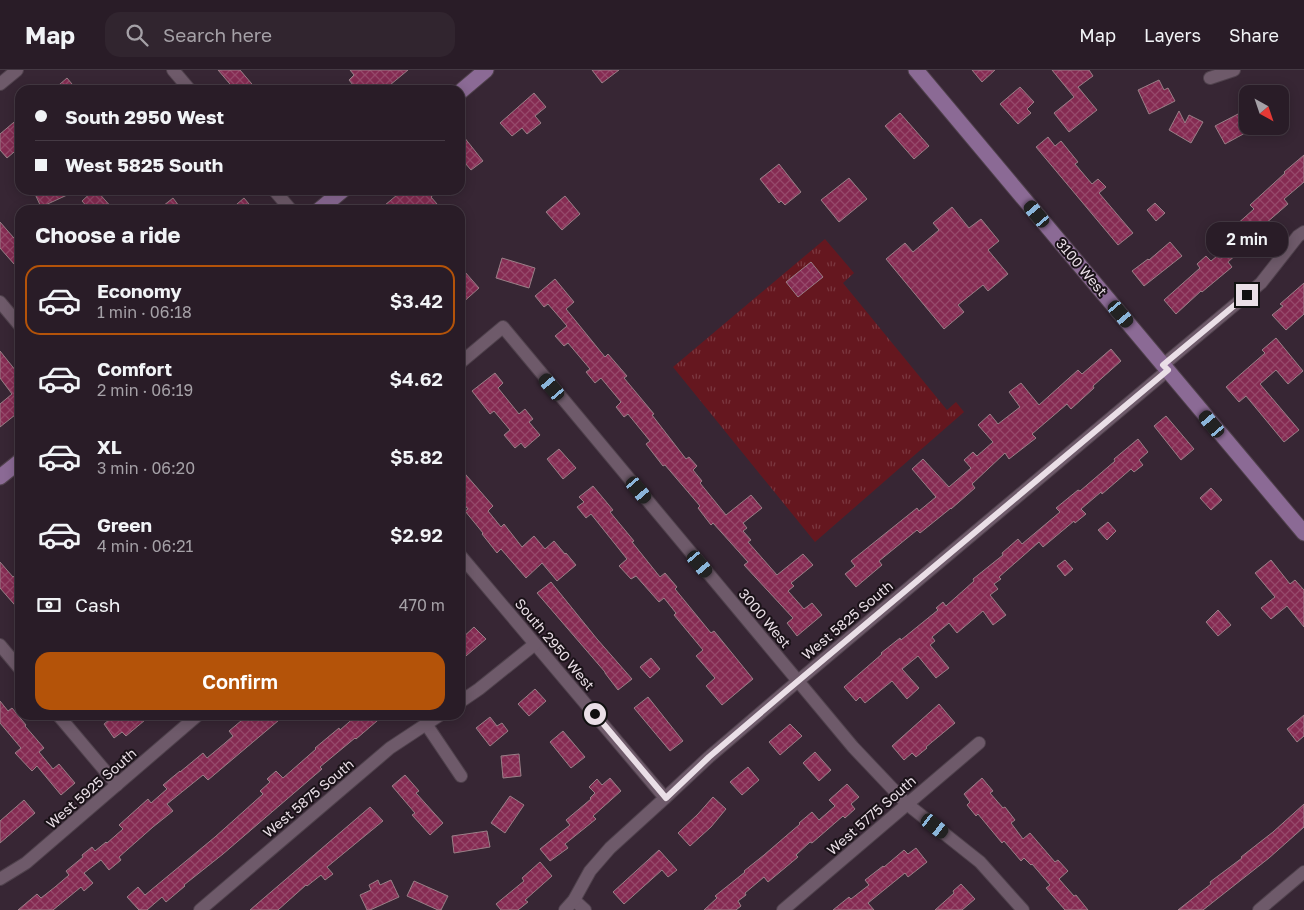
<!DOCTYPE html>
<meta charset="utf-8">
<style>
body{margin:0;font-family:"Golos Text",sans-serif;background:#31252f;color:#f1f3f6;height:100vh;display:flex;flex-direction:column;font-size:19px;white-space:nowrap}
*{box-sizing:border-box;margin:0}
p{font-size:16px;color:#a5a1a7}
.icon{flex:none;width:28px;height:28px;fill:none;stroke:currentColor;stroke-width:2;stroke-linecap:round;stroke-linejoin:round}
.map{position:relative;flex:1;overflow:hidden}
.drawer{position:absolute;left:15px;top:135px;width:450px;height:515px;display:flex;flex-direction:column;background:#291c27;border-radius:15px;box-shadow:0 2px 12px #0003,0 0 0 1px #453a44}
.drawer>*{flex:none}
.guide{position:absolute;left:15px;top:15px;width:450px;height:110px;border-radius:15px;box-shadow:0 2px 12px #0003,0 0 0 1px #453a44;display:grid;align-content:center;height:110px;padding:0 20px;background:#291c27}
.needle{width:32px;rotate:140deg}
.tools{position:absolute;left:1239px;top:15px;display:grid;gap:10px}
.tools a{display:grid;place-items:center;width:50px;height:50px;border-radius:10px;background:#291c27;box-shadow:0 2px 12px #0003,0 0 0 1px #453a44;font-size:25px}
.end{position:absolute;width:22px;height:22px;margin:-11px;border:6px solid #eadfe7;background:#111;box-shadow:0 0 0 2px #111}
.from{border-radius:50%}
.bubble{position:absolute;height:35px;border-radius:15px;background:#291c27;box-shadow:0 2px 12px #0003,0 0 0 1px #453a44;font-size:16px;font-weight:600;line-height:35px;text-align:center}
.car{position:absolute;width:15px;height:30px;margin:-15px -8px;border-radius:6px;box-shadow:0 0 4px 1px #0007;background:linear-gradient(#222 24%,#8ab4d8 0 40%,#222 0 76%,#8ab4d8 0 86%,#222 0)}
.guide b{display:flex;align-items:center;gap:18px;height:48px;font-size:19px}
.guide b+b{border-top:1px solid #453a44}
.guide i{width:12px;height:12px;background:#f1f3f6}
ul{padding:0;list-style:none}
li{display:flex;align-items:center;gap:15px;height:70px;margin:0 10px 8px;padding:0 10px;border:2px solid transparent;border-radius:15px}
li div{flex:1}
li b{display:block;font-size:19px}
li em{font-style:normal;font-weight:600}
li.current{border-color:#b45309}
li>.icon{width:45px;height:45px;stroke-width:1.5}
h2{padding:0 20px;font-size:22px;line-height:60px}
.pay{display:flex;align-items:center;gap:12px;height:55px;padding:0 20px;font-size:19px}
.pay p{margin-inline-start:auto}
.button{display:flex;gap:10px;margin-top:auto;padding:10px 20px}
.button a{flex:1;height:58px;border-radius:15px;background:#b45309;color:#fff;font-size:20px;font-weight:600;line-height:58px;text-align:center}
header{display:flex;align-items:center;gap:30px;box-sizing:border-box;height:70px;padding:0 25px;background:#291c27;border-bottom:1px solid #453a44}
header strong{font-size:24px}
nav{display:flex;gap:28px;margin-inline-start:auto;font-size:18px}
.search{width:350px;height:45px;background:#31252f;display:flex;align-items:center;gap:12px;box-sizing:border-box;padding:0 18px;border-radius:15px;color:#a5a1a7;font-size:19px}
.map>svg:first-child{display:block}
.park{fill:url(#park-tufts)}
.building{fill:url(#building-cross-hatch);stroke:#997f87}
.lines{fill:none;stroke-linecap:round;stroke-linejoin:round}
.street-casing{stroke:#4f414c;stroke-width:14}
.secondary-casing{stroke:#4f414c;stroke-width:17}
.street{stroke:#6e5a6a;stroke-width:12}
.secondary{stroke:#8b6a95;stroke-width:15}
.route{stroke:#eadfe7;stroke-width:6}
.labels{text-anchor:middle;dominant-baseline:central;stroke-width:4;stroke-linejoin:round;paint-order:stroke}
.street-label{font-size:14px;fill:#eadfe7;stroke:#1a1218}
</style>
<header>
<strong>Map</strong>
<div class="search"><svg class="icon" aria-label="search" viewBox="0 0 24 24"><circle cx="10" cy="10" r="6"/><path d="M15 15l6 6"/></svg>Search here</div>
<nav><a>Map</a><a>Layers</a><a>Share</a></nav>
</header>
<div class="map">
<svg width="1304" height="840" viewBox="0 0 1304 840">
<defs>
<pattern id="park-tufts" width="24" height="20" patternUnits="userSpaceOnUse" patternTransform="scale(1.25)"><rect width="24" height="20" fill="#65171f"/><path d="M3 7l-1-3M5 7V3M7 7l1-3M15 17l-1-3M17 17v-4M19 17l1-3" fill="none" stroke="#7b3840"/></pattern>
<pattern id="building-cross-hatch" width="8" height="8" patternUnits="userSpaceOnUse" patternTransform="scale(1.25)"><rect width="8" height="8" fill="#852b52"/><path d="M0 0l8 8M0 8l8-8" fill="none" stroke="#96496b"/></pattern>
</defs>
<rect width="100%" height="100%" fill="#372634"/>
<polygon class="park" points="825,169 854,203 843,213 947,340 956,332 964,342 815,472 673,297"/>
<g class="building">
<polygon points="218,0 240,0 257,20 235,20"/>
<polygon points="350,0 408,0 384,20 380,15 374,20 357,20 349,10 354,5"/>
<polygon points="592,0 619,0 602,13"/>
<polygon points="972,0 995,0 982,12"/>
<polygon points="1052,0 1089,0 1093,6 1078,17 1097,40 1069,62 1054,43 1074,27"/>
<polygon points="67,8 77,20 53,20"/>
<polygon points="1159,10 1164,20 1168,18 1175,31 1149,44 1138,20"/>
<polygon points="1020,17 1034,32 1027,39 1031,43 1018,54 1000,34"/>
<polygon points="534,23 546,37 535,46 541,53 527,64 522,58 512,66 500,53"/>
<polygon points="1179,41 1185,53 1189,45 1203,52 1191,73 1169,60"/>
<polygon points="900,43 929,76 914,89 885,56"/>
<polygon points="1238,44 1247,62 1225,74 1215,56"/>
<polygon points="20,47 20,77 7,88 0,80 0,64"/>
<polygon points="460,62 483,91 471,100 465,93 460,97"/>
<polygon points="1048,67 1055,76 1061,71 1078,92 1075,94 1092,114 1098,109 1106,117 1099,123 1133,163 1118,175 1036,77"/>
<polygon points="1304,85 1304,112 1284,129 1288,134 1257,161 1259,164 1228,192 1232,197 1202,222 1201,221 1176,244 1164,230 1200,198 1197,194 1206,186 1211,191 1233,173 1229,168 1238,160 1235,156 1254,139 1250,135 1285,103 1284,102"/>
<polygon points="779,94 801,122 785,135 781,131 779,133 760,109"/>
<polygon points="849,108 867,129 839,152 821,130"/>
<polygon points="44,120 78,120 41,137 35,124"/>
<polygon points="94,120 96,120 114,140 90,140 82,131"/>
<polygon points="403,120 439,120 431,127 437,134 429,140 379,140"/>
<polygon points="565,126 580,144 562,160 546,142"/>
<polygon points="173,128 182,140 158,140"/>
<polygon points="244,128 254,140 230,140"/>
<polygon points="1155,133 1165,143 1156,151 1147,140"/>
<polygon points="952,137 969,158 981,149 999,171 988,180 1008,204 988,221 983,215 958,235 964,242 944,259 886,189 905,173 913,182 939,160 933,153"/>
<polygon points="0,152 20,175 20,189 14,194 0,178"/>
<polygon points="1170,172 1182,186 1144,216 1132,201 1148,189 1149,190"/>
<polygon points="502,188 535,198 529,218 496,208"/>
<polygon points="811,192 823,207 798,227 786,212"/>
<polygon points="465,202 479,218 460,235 460,207"/>
<polygon points="555,209 574,232 566,239 605,287 608,284 627,306 624,308 654,344 652,345 686,389 689,387 697,396 693,400 702,411 700,413 726,445 751,425 762,438 743,453 747,458 743,461 751,470 748,472 777,505 803,484 813,495 791,513 794,516 788,521 804,539 812,533 822,545 797,566 787,553 793,548 744,495 748,492 713,453 711,455 698,438 700,436 665,395 663,396 646,374 650,371 628,344 624,347 616,337 621,332 601,308 595,313 586,302 590,299 568,273 564,276 555,266 567,256 548,234 544,237 535,226"/>
<polygon points="1304,213 1304,244 1286,260 1272,245 1283,236 1280,234"/>
<polygon points="1276,268 1303,301 1288,314 1276,300 1260,314 1299,360 1284,372 1246,326 1239,332 1226,317 1265,283 1262,280"/>
<polygon points="1111,279 1121,291 1093,316 1094,318 1071,339 1067,334 1032,364 1036,368 1009,389 1005,383 972,414 975,418 951,439 951,438 920,463 917,460 879,491 882,495 856,517 845,504 855,496 851,491 917,438 919,441 936,427 912,399 923,389 949,417 971,398 964,390 973,382 977,386 993,372 978,355 990,344 998,354 1020,337 1009,322 1021,313 1039,335 1078,300 1082,304"/>
<polygon points="0,281 20,306 20,341 0,357 0,334 12,324 0,308"/>
<polygon points="495,303 503,313 498,318 519,344 525,339 533,349 529,352 540,365 525,378 521,373 515,378 504,365 510,360 494,341 490,344 472,321"/>
<polygon points="1166,346 1194,379 1181,390 1154,356"/>
<polygon points="1138,369 1148,382 1139,390 1143,395 1134,402 1131,399 1102,424 1101,422 1081,439 1086,444 1075,453 1074,451 1043,477 1039,472 999,507 1001,509 994,514 998,519 990,525 1006,545 993,555 983,541 957,563 949,553 932,567 935,571 930,575 949,598 936,608 918,586 902,599 919,618 907,629 892,611 865,633 860,627 856,631 844,617 882,584 881,583 900,568 901,570 938,540 936,538 943,532 946,536 974,511 973,509 1003,485 1002,483 1018,469 1022,474 1060,442 1056,438 1078,420 1080,421 1115,391 1114,389"/>
<polygon points="559,379 576,398 563,409 547,389"/>
<polygon points="460,398 493,436 488,441 501,457 504,454 522,477 534,466 545,479 554,471 565,484 566,483 576,495 557,511 542,493 526,508 501,479 497,483 482,464 483,463 465,441 468,439 460,430"/>
<polygon points="593,416 613,440 610,442 634,471 632,472 660,507 665,503 677,517 675,519 711,563 714,561 753,609 722,635 706,616 715,608 696,586 703,580 674,545 676,543 664,528 659,532 636,506 631,509 619,496 627,489 591,444 586,448 577,437 584,432 579,427"/>
<polygon points="1211,418 1222,430 1211,440 1200,428"/>
<polygon points="1108,452 1116,461 1107,470 1098,460"/>
<polygon points="1065,490 1073,499 1065,506 1057,496"/>
<polygon points="1271,490 1290,514 1295,510 1304,520 1304,557 1287,536 1271,549 1261,538 1275,527 1255,503"/>
<polygon points="0,492 13,507 20,501 20,541 0,518"/>
<polygon points="551,512 597,569 632,609 618,620 605,603 605,602 537,523"/>
<polygon points="1218,540 1231,555 1218,566 1206,552"/>
<polygon points="474,557 486,569 460,591 460,570"/>
<polygon points="651,588 660,599 650,608 640,597"/>
<polygon points="535,619 546,631 529,646 518,634"/>
<polygon points="648,627 683,671 670,681 634,638"/>
<polygon points="0,631 8,641 12,638 26,655 25,656 44,678 39,682 53,699 59,694 75,713 61,725 37,696 32,701 15,683 21,678 0,653"/>
<polygon points="939,634 955,653 926,677 927,678 916,687 912,683 904,690 892,676"/>
<polygon points="115,645 151,645 126,666 122,662 114,668 104,654"/>
<polygon points="248,645 285,645 208,710 203,705 167,734 173,741 153,757 119,787 121,790 109,800 101,790 84,803 93,813 84,821 81,817 53,840 18,840 37,824 41,828 55,817 69,805 66,801 83,787 82,785 92,777 95,781 106,772 107,773 123,759 119,755 148,729 151,733 167,719 163,715 180,701 180,702 203,683 207,688 225,673 233,666 229,661"/>
<polygon points="357,645 384,645 356,669 355,668 320,697 322,699 223,784 184,815 185,816 166,832 162,827 147,840 139,840 127,827 138,817 145,825 215,767 263,724 260,721 270,712 267,709 276,701 283,708 316,679 315,678 339,658 340,660"/>
<polygon points="1304,645 1304,666 1297,672 1287,659"/>
<polygon points="490,647 497,656 502,653 508,661 490,676 476,658"/>
<polygon points="790,654 802,666 780,685 769,672"/>
<polygon points="563,661 585,687 571,698 550,672"/>
<polygon points="815,682 831,700 819,711 803,693"/>
<polygon points="519,684 521,706 503,708 501,686"/>
<polygon points="748,697 759,710 742,725 730,712"/>
<polygon points="405,705 419,721 416,723 443,753 430,765 412,745 415,743 392,716"/>
<polygon points="610,708 621,721 593,746 596,749 565,774 568,778 550,791 540,779 570,755 566,750 591,729 590,728 595,723 589,717 597,709 602,715"/>
<polygon points="982,708 993,721 990,723 1003,738 1005,737 1015,750 1011,753 1023,769 1030,763 1055,792 1058,790 1068,801 1059,809 1074,826 1076,825 1088,840 1065,840 1046,818 1050,815 1032,794 1031,795 1024,788 1021,791 1004,771 1002,773 978,744 976,746 967,735 970,732 964,724"/>
<polygon points="847,714 859,727 851,734 855,739 845,748 843,746 812,773 810,772 796,785 798,787 768,812 764,807 745,823 746,825 738,831 741,836 736,840 704,840 717,828 715,826 745,802 744,801 764,785 800,754 799,753 812,742 819,750 835,736 829,730"/>
<polygon points="510,726 524,735 505,763 491,753"/>
<polygon points="713,727 726,739 711,757 690,776 678,763 698,744"/>
<polygon points="24,730 35,743 0,773 0,751"/>
<polygon points="1304,734 1304,757 1269,788 1203,840 1178,840 1211,814 1210,812 1242,788 1241,787 1273,762"/>
<polygon points="370,737 383,751 327,797 333,804 325,810 321,805 307,816 306,815 278,840 250,840"/>
<polygon points="487,761 490,777 454,783 452,766"/>
<polygon points="916,778 927,792 908,807 905,803 868,833 874,840 833,840 849,827 851,829 869,815 865,810 883,796 884,797 904,780 908,784"/>
<polygon points="659,780 677,800 668,807 662,800 624,834 613,822"/>
<polygon points="540,792 552,806 525,830 528,832 518,840 501,840 496,834 524,811 522,808"/>
<polygon points="378,810 380,815 391,810 399,827 370,840 367,840 360,825 371,820 369,815"/>
<polygon points="414,811 448,826 441,840 438,840 407,826"/>
<polygon points="961,814 975,829 962,840 935,840 954,823 953,821"/>
</g>
<g class="lines">
<defs>
<g id="street">
<polyline points="173,0 190,20"/>
<polyline points="1210,8 1234,0"/>
<polyline points="0,14 17,0"/>
<polyline points="274,120 291,140"/>
<polyline points="0,232 20,256"/>
<polyline points="460,293 503,257 853,677 907,734 980,792 1023,840"/>
<polyline points="1163,295 1261,213 1298,166 1304,162"/>
<polyline points="460,485 665,728"/>
<polyline points="0,575 20,599"/>
<polyline points="460,632 479,619 535,574"/>
<polyline points="58,645 117,715"/>
<polyline points="426,654 461,706"/>
<polyline points="0,809 26,793 198,645"/>
<polyline points="574,830 585,840"/>
<polyline points="200,840 390,678 440,645"/>
<polyline points="565,840 574,830 590,801 610,778 665,728 709,687 785,622 1168,300"/>
<polyline points="783,840 979,673"/>
<polyline points="1259,840 1304,802"/>
</g>
<g id="secondary">
<polyline points="916,0 1304,463"/>
<polyline points="460,22 486,0"/>
<polyline points="319,140 343,120"/>
<polyline points="0,407 20,391"/>
</g>
</defs>
<use href="#street" class="street-casing"/>
<use href="#secondary" class="secondary-casing"/>
<use href="#street" class="street"/>
<use href="#secondary" class="secondary"/>
</g>
<g class="lines">
<polyline class="route" points="595,644 666,728 709,687 785,622 1168,300 1163,295 1247,225"/>
</g>
<g class="labels">
<g class="street-label">
<text transform="translate(1082 197) rotate(50)">3100 West</text>
<text transform="translate(765 548) rotate(50)">3000 West</text>
<text transform="translate(847 550) rotate(-40)">West 5825 South</text>
<text transform="translate(555 574) rotate(50)">South 2950 West</text>
<text transform="translate(91 718) rotate(-41)">West 5925 South</text>
<text transform="translate(308 728) rotate(-40)">West 5875 South</text>
<text transform="translate(871 745) rotate(-41)">West 5775 South</text>
</g>
</g>
</svg>
<div class="tools">
<a><svg class="needle" viewBox="-14 -14 28 28"><path d="M0-13l5 13h-10z" fill="#e53935"/><path d="M0 13l5-13h-10z" fill="#a5a1a7"/></svg></a>
</div>
<i class="end from" style="left:595px;top:644px"></i>
<i class="end" style="left:1247px;top:225px"></i>
<div class="bubble" style="left:1206px;top:152px;width:82px">2 min</div>
<i class="car" style="left:1037px;top:144px;rotate:320deg"></i>
<i class="car" style="left:1121px;top:244px;rotate:140deg"></i>
<i class="car" style="left:552px;top:317px;rotate:320deg"></i>
<i class="car" style="left:1212px;top:354px;rotate:320deg"></i>
<i class="car" style="left:639px;top:420px;rotate:140deg"></i>
<i class="car" style="left:700px;top:494px;rotate:140deg"></i>
<i class="car" style="left:935px;top:756px;rotate:128deg"></i>
<div class="guide">
<b><i class="from"></i>South 2950 West</b>
<b><i></i>West 5825 South</b>
</div>
<section class="drawer">
<h2>Choose a ride</h2>
<ul>
<li class="current"><svg class="icon" aria-label="car" viewBox="0 0 24 24"><path d="M5 17H2v-5l4-1 3-4h7l3 4 3 1v5h-3M9 17h6M6 11h13"/><circle cx="7" cy="17" r="2"/><circle cx="17" cy="17" r="2"/></svg><div><b>Economy</b><p>1 min · 06:18</p></div><em>$3.42</em></li>
<li><svg class="icon" aria-label="car" viewBox="0 0 24 24"><path d="M5 17H2v-5l4-1 3-4h7l3 4 3 1v5h-3M9 17h6M6 11h13"/><circle cx="7" cy="17" r="2"/><circle cx="17" cy="17" r="2"/></svg><div><b>Comfort</b><p>2 min · 06:19</p></div><em>$4.62</em></li>
<li><svg class="icon" aria-label="car" viewBox="0 0 24 24"><path d="M5 17H2v-5l4-1 3-4h7l3 4 3 1v5h-3M9 17h6M6 11h13"/><circle cx="7" cy="17" r="2"/><circle cx="17" cy="17" r="2"/></svg><div><b>XL</b><p>3 min · 06:20</p></div><em>$5.82</em></li>
<li><svg class="icon" aria-label="car" viewBox="0 0 24 24"><path d="M5 17H2v-5l4-1 3-4h7l3 4 3 1v5h-3M9 17h6M6 11h13"/><circle cx="7" cy="17" r="2"/><circle cx="17" cy="17" r="2"/></svg><div><b>Green</b><p>4 min · 06:21</p></div><em>$2.92</em></li>
</ul>
<div class="pay"><svg class="icon" aria-label="cash" viewBox="0 0 24 24"><path d="M3 7h18v10H3z"/><circle cx="12" cy="12" r="2"/></svg>Cash<p>470 m</p></div>
<div class="button"><a>Confirm</a></div>
</section>
</div>
